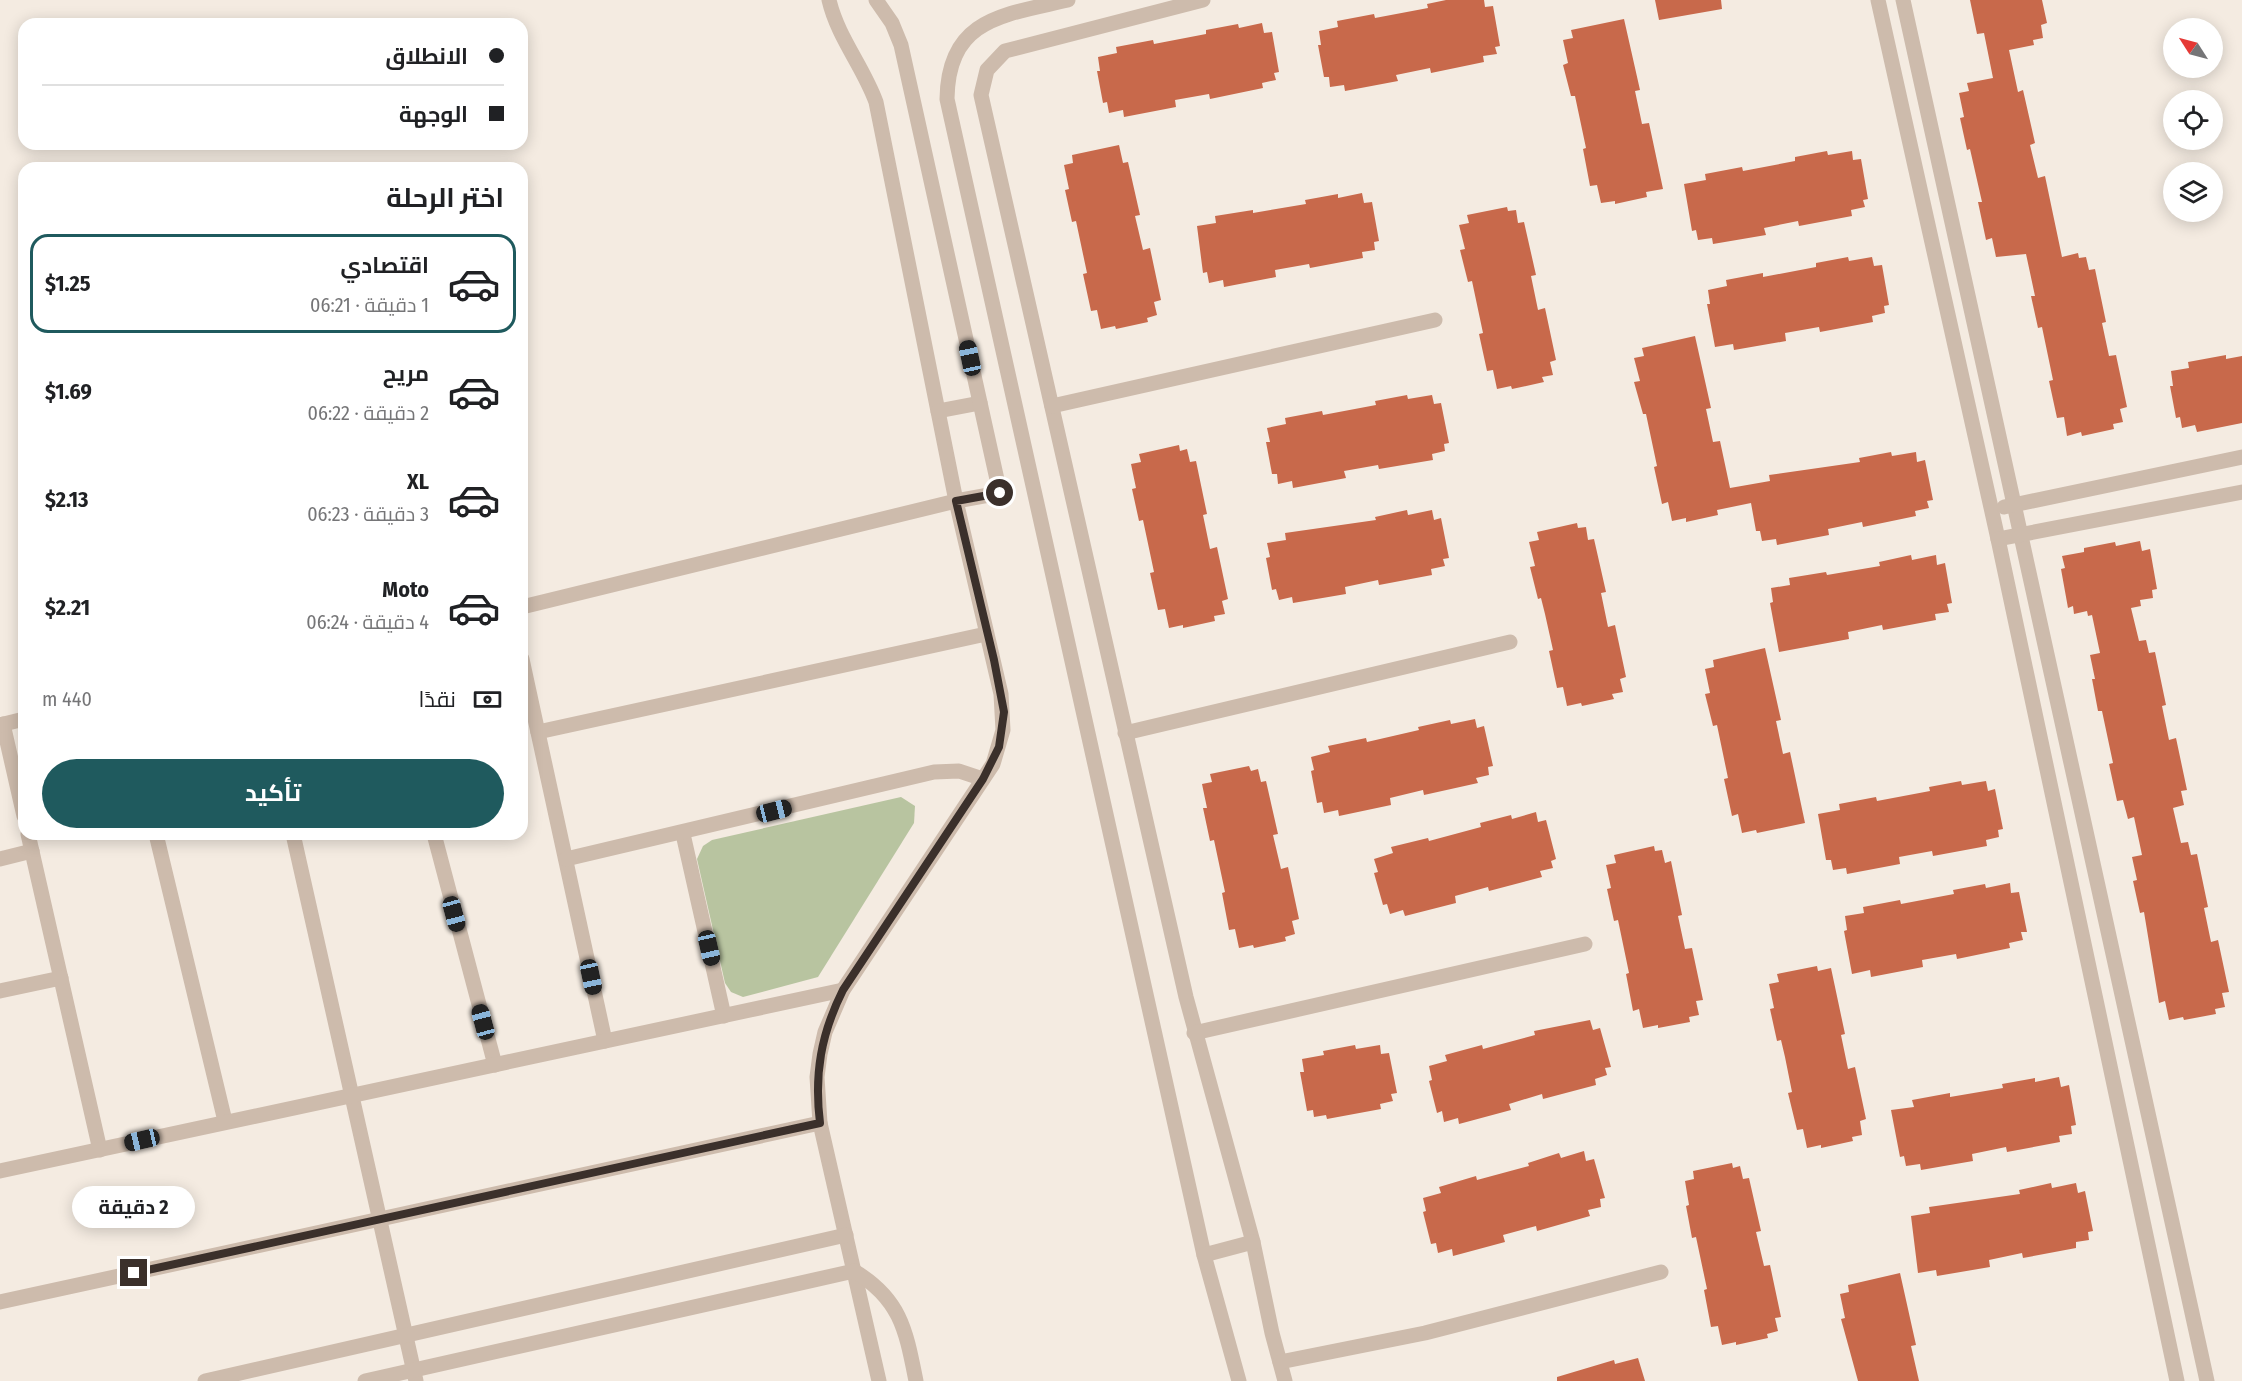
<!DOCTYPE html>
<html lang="ar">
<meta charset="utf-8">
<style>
body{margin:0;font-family:"Fira Sans Condensed",Cairo,sans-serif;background:#f6f6f6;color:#202124;direction:rtl;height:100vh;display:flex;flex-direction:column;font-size:22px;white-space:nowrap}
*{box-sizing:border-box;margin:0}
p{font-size:20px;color:#757577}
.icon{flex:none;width:33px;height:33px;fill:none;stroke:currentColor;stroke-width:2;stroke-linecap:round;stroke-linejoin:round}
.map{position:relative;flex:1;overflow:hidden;direction:ltr}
.details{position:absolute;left:18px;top:162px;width:510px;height:678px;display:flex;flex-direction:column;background:#fff;border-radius:18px;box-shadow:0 3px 15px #0003;direction:rtl}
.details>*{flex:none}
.hud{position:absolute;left:18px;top:18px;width:510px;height:132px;border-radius:18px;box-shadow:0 3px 15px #0003;direction:rtl;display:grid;align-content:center;height:132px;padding:0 24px;background:#fff}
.needle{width:39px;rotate:306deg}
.buttons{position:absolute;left:2163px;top:18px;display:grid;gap:12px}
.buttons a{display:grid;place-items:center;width:60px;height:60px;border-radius:50%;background:#fff;box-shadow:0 3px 15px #0003;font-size:30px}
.end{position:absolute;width:27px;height:27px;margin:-14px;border:8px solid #3b302b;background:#fff;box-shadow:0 0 0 3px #fff}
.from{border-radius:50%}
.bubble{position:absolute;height:42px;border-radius:21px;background:#fff;box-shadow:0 3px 15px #0003;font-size:20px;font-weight:700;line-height:42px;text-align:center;direction:rtl}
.car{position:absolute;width:18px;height:36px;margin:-18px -9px;border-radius:8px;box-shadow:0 0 4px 2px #0007;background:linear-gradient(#222 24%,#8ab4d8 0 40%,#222 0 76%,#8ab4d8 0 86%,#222 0)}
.hud b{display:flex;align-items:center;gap:21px;height:57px;font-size:22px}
.hud b+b{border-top:2px solid #e0e0e0}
.hud i{width:15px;height:15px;background:#202124}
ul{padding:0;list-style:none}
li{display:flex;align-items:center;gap:18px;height:99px;margin:0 12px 9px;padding:0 12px;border:3px solid transparent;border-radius:18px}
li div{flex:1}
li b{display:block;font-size:22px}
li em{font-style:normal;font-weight:700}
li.on{border-color:#1f5a5e}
li>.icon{width:54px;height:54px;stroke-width:1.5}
h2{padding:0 24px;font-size:27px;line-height:72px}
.pay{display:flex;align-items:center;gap:15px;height:66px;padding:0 24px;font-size:22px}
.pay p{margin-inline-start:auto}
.cta{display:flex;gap:12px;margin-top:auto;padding:12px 24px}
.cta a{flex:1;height:69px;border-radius:36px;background:#1f5a5e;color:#fff;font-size:24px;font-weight:700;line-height:69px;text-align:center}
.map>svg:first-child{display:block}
.green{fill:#b8c4a0}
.building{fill:#c8694b}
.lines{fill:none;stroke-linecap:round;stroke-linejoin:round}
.street{stroke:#cdbbac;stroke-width:15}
.route{stroke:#3b302b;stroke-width:8}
</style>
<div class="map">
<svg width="2242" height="1381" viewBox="0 0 2242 1381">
<rect width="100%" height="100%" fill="#f4ebe1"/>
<polygon class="green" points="901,797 915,806 914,823 818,977 743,997 731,992 725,983 697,859 703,846 712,840"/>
<g class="building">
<polygon points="1446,0 1484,0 1485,7 1493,6 1500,46 1495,47 1497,54 1483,56 1484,62 1431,73 1430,68 1396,75 1398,81 1345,91 1344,85 1330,87 1329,77 1324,77 1318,45 1321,45 1319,31 1338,27 1337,21 1374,14 1375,18 1428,8 1427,4"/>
<polygon points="1655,0 1721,0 1722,9 1659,20"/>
<polygon points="1970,0 2042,0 2047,23 2041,25 2043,38 2033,40 2034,45 2009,50 2018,92 2023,90 2035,143 2030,145 2038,178 2045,176 2062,257 2078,253 2079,258 2086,257 2089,270 2095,269 2106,322 2102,323 2109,356 2116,355 2127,407 2120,409 2123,422 2113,424 2114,429 2082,436 2081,432 2067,436 2064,417 2057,418 2049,381 2053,380 2042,327 2038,328 2031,296 2035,296 2026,254 1996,257 1992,238 1986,240 1978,202 1982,202 1970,149 1967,150 1960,118 1964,117 1959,93 1969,91 1967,83 1993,78 1984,33 1977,34"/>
<polygon points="1624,19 1640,90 1635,91 1642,124 1649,123 1663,189 1646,192 1647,197 1615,204 1615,201 1601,203 1597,185 1590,186 1583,149 1586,148 1575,96 1571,96 1563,65 1568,63 1563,40 1573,38 1571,30"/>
<polygon points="1262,23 1264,33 1272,32 1279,72 1274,73 1276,80 1262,83 1263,88 1210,99 1209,94 1175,100 1176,107 1124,117 1123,110 1109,113 1107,102 1103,103 1097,71 1100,71 1098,57 1117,53 1116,47 1153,40 1154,44 1206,34 1206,30 1238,24 1239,28"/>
<polygon points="1119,145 1123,163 1128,162 1140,215 1135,216 1143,250 1150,248 1161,300 1154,302 1157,315 1147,318 1148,322 1116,329 1115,326 1101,329 1097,310 1091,311 1083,274 1087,273 1076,221 1072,222 1065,190 1069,189 1064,165 1073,163 1072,155"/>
<polygon points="1827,151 1828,155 1852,151 1853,160 1861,159 1868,199 1863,200 1865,207 1851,210 1852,216 1799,226 1798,221 1764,228 1766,235 1713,244 1712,238 1698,240 1696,230 1692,231 1684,184 1706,180 1705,174 1742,167 1743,171 1795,161 1795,157"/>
<polygon points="1362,193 1364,203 1372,202 1379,241 1374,242 1375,250 1362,252 1363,258 1310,268 1309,264 1275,270 1276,277 1224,287 1223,280 1209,283 1207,272 1203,273 1197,226 1216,223 1215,216 1253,210 1253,213 1306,204 1305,200 1338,194 1338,198"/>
<polygon points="1507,207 1508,211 1516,210 1518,223 1524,222 1536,275 1531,276 1538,310 1545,308 1556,360 1550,362 1553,375 1542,377 1544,382 1512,389 1511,386 1497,389 1493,370 1487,371 1479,334 1483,333 1472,281 1468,282 1460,250 1465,249 1459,225 1469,223 1467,215"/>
<polygon points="1848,257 1849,261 1872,257 1874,266 1882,265 1889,305 1884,306 1885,313 1872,316 1873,322 1820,332 1819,327 1785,333 1786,341 1734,350 1733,344 1715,347 1707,304 1710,304 1708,290 1727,286 1726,280 1763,273 1763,277 1816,267 1816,263"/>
<polygon points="1695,336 1711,408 1706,409 1713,442 1720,441 1730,488 1770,481 1769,475 1860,462 1859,458 1891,452 1892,456 1916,452 1917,462 1925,460 1933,500 1927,501 1929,508 1915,511 1916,516 1863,527 1862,522 1828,529 1829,535 1777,545 1776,539 1762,541 1760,531 1756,531 1751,503 1717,510 1718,515 1686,522 1686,518 1672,521 1668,502 1662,504 1654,467 1657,466 1646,414 1643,414 1634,382 1640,381 1634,358 1644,356 1642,348"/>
<polygon points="2226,355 2226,359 2242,356 2242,423 2197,432 2195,425 2182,428 2180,417 2176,418 2170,386 2173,386 2171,371 2189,368 2188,362"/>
<polygon points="1407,395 1408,399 1432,395 1434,404 1441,403 1449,443 1444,444 1445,451 1432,454 1433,460 1379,469 1378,465 1344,471 1346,478 1293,488 1292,481 1278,484 1277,474 1272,474 1266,442 1270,442 1267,428 1286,424 1285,418 1322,411 1323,415 1376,405 1375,401"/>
<polygon points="1179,445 1180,451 1187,449 1190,462 1196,461 1207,514 1203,515 1210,549 1217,547 1228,599 1222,601 1225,614 1214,616 1215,621 1183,628 1183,625 1169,628 1165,609 1158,610 1150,573 1154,572 1143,520 1139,521 1132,489 1136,488 1131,464 1141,462 1139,454"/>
<polygon points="1407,510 1408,515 1432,510 1434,520 1441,518 1449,558 1443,559 1445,566 1431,569 1432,575 1379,585 1378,580 1345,587 1346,594 1293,603 1292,597 1279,600 1276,589 1272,590 1266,558 1270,557 1267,543 1286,540 1285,533 1376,520 1375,517"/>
<polygon points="1577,523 1578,528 1586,527 1588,540 1594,539 1606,592 1601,593 1608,627 1615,625 1626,677 1620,679 1623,692 1612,694 1614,699 1582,706 1581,703 1567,706 1563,687 1557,688 1549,651 1553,650 1545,614 1541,598 1538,599 1530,567 1535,566 1529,542 1539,540 1537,532"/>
<polygon points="2140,541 2142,551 2150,549 2157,589 2152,590 2153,598 2140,600 2141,606 2131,608 2139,641 2146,640 2149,653 2155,652 2166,705 2162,706 2169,740 2176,738 2187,790 2181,791 2184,805 2173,808 2181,843 2188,842 2191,855 2197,854 2208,907 2204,908 2211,942 2218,940 2229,992 2222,993 2225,1007 2215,1009 2216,1014 2184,1020 2183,1017 2169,1020 2165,1001 2159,1003 2144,912 2140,913 2133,881 2137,880 2132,857 2142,855 2134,817 2128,819 2123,800 2117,801 2109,764 2113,763 2102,711 2098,711 2092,679 2095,679 2090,655 2100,653 2092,615 2088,616 2087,611 2074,614 2073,606 2068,608 2061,569 2065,568 2062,556 2084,552 2084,548 2115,542 2116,546"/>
<polygon points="1911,555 1912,560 1936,555 1937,565 1945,563 1952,603 1947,604 1949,612 1935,614 1936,620 1883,630 1882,625 1848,632 1849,639 1779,652 1770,603 1773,602 1771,588 1790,585 1789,578 1826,572 1827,575 1880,566 1879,562"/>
<polygon points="1765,648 1781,720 1776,721 1783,754 1790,752 1805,823 1757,833 1756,830 1742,833 1738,814 1732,816 1724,779 1728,778 1717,725 1713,726 1705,694 1710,693 1705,669 1714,667 1713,660"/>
<polygon points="1475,719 1477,728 1484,726 1493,766 1488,767 1489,775 1476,778 1478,783 1424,795 1423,790 1390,798 1391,805 1339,816 1338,810 1324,813 1322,802 1317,803 1311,771 1314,770 1311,757 1330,752 1328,746 1366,738 1367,742 1419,730 1418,727 1450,720 1451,724"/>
<polygon points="1249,766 1251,771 1258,769 1261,782 1266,781 1278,834 1273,835 1281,869 1288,867 1299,919 1292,921 1295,934 1285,937 1286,941 1254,948 1253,945 1239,948 1235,929 1229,930 1222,893 1225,892 1214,840 1210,841 1203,808 1207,808 1202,784 1212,782 1210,774"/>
<polygon points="1961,781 1962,785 1986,781 1988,791 1995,789 2003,829 1998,830 1999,837 1986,840 1987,846 1933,856 1932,851 1899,857 1900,864 1847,874 1846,868 1833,870 1831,860 1826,860 1818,814 1840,810 1839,804 1876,797 1877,801 1930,791 1929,787"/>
<polygon points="1536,812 1538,822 1546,820 1556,859 1551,861 1553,868 1540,871 1542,877 1489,891 1488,887 1455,896 1456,903 1405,916 1403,910 1390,914 1387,904 1383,905 1374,873 1378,872 1374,859 1393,853 1391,847 1428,838 1429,841 1481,827 1480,823 1511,815 1512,819"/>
<polygon points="1654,846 1655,851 1662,850 1665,863 1671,861 1682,915 1678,916 1685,949 1692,948 1703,1000 1696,1001 1699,1015 1689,1017 1690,1022 1658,1028 1658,1025 1643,1028 1639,1009 1633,1011 1626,974 1629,973 1618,920 1614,921 1607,889 1611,888 1606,865 1616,863 1614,855"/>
<polygon points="2010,883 2011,893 2019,892 2027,932 2021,932 2023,940 2009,943 2010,948 1957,959 1956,954 1922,960 1923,967 1871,977 1870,970 1852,974 1844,931 1847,930 1845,916 1864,913 1863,907 1900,900 1901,904 1954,894 1953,890 1985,884 1986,888"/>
<polygon points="1817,966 1818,971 1831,968 1845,1034 1841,1035 1848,1069 1855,1067 1866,1119 1860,1121 1862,1135 1852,1137 1853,1141 1821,1148 1821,1145 1807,1148 1803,1129 1797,1130 1788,1093 1792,1092 1785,1057 1781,1040 1777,1041 1770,1009 1774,1008 1769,984 1779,982 1777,974"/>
<polygon points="1590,1020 1593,1030 1600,1028 1611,1067 1605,1068 1607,1075 1595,1079 1596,1085 1543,1099 1542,1094 1509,1104 1511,1110 1459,1124 1458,1118 1444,1122 1442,1111 1437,1113 1429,1081 1432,1080 1429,1066 1447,1061 1445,1055 1482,1045 1483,1049 1535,1035 1534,1031"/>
<polygon points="1355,1045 1356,1049 1380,1045 1381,1054 1389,1053 1397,1093 1391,1094 1393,1101 1380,1104 1381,1109 1327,1119 1326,1115 1314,1117 1313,1110 1307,1111 1300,1072 1304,1072 1302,1059 1324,1055 1323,1051"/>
<polygon points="2059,1077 2061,1087 2069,1085 2076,1125 2071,1126 2072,1134 2059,1136 2060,1142 2007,1152 2006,1147 1972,1154 1973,1161 1921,1170 1920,1164 1906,1166 1904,1156 1900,1157 1891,1110 1914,1107 1912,1100 1950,1093 1950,1097 2003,1088 2002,1084 2035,1078 2035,1082"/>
<polygon points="1584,1151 1586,1161 1594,1159 1605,1198 1600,1199 1601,1207 1588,1210 1590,1216 1537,1231 1536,1226 1503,1235 1505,1242 1453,1256 1452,1249 1438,1253 1436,1243 1431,1244 1423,1212 1426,1211 1423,1198 1441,1193 1439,1187 1476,1176 1477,1180 1529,1166 1528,1163 1559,1153 1561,1158"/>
<polygon points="1732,1163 1733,1168 1740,1166 1743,1179 1749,1178 1761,1231 1756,1232 1764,1266 1770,1265 1781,1317 1775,1318 1778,1331 1767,1334 1768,1338 1736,1345 1736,1342 1722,1345 1718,1326 1711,1327 1704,1290 1707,1289 1696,1237 1692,1238 1686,1206 1689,1205 1685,1181 1694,1179 1693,1171"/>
<polygon points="2051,1183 2052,1188 2076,1183 2078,1193 2085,1191 2093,1231 2088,1232 2089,1240 2076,1242 2076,1248 2023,1258 2022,1253 1989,1260 1990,1267 1937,1276 1936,1270 1918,1273 1911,1216 1930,1213 1929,1207 2020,1194 2019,1190"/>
<polygon points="1900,1273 1916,1345 1911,1346 1919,1381 1858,1381 1841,1319 1845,1318 1840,1294 1849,1292 1848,1285"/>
<polygon points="1638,1358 1645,1381 1557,1381 1557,1377 1614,1360 1615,1364"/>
</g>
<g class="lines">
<g class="street">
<path d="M829,0C838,38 863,66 876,102L956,501L1001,694L1003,730L993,764L843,990L825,1032L820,1054L817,1077L820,1123L879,1381"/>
<path d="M1068,0C1004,15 948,18 947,99L1204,1255L1239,1381"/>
<polyline points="1203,0 1005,51 987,70 981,95 1186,997 1253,1242 1272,1333 1285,1381"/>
<polyline points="1878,0 1998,539 2177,1381"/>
<polyline points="1903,0 2207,1381"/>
<polyline points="1052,406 1435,320"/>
<polyline points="938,411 980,403"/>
<polyline points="2004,507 2242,457"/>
<polyline points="1998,539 2242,492"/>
<polyline points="522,607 956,501 1000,493 901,45 892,23 876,0"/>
<polyline points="522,659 605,1041"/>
<polyline points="3,724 24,816"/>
<polyline points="0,725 24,719"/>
<polyline points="538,732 986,634"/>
<polyline points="1125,733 1510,642"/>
<polyline points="28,834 100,1150"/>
<polyline points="156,834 225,1121"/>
<polyline points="293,834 416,1381"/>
<polyline points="434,834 495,1065"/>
<polyline points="683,834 724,1016"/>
<polyline points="0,859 32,851"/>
<polyline points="566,859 934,772 959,771 983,779"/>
<polyline points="0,991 61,978"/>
<polyline points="1194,1033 1585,944"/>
<polyline points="0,1171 843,990"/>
<polyline points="1204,1255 1253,1242"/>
<polyline points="0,1302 820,1123"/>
<polyline points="1280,1362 1425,1333 1661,1272"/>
<polyline points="205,1381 846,1235"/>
<path d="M365,1381L854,1271C901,1299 906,1331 916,1381"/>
</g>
</g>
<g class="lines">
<path class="route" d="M134,1273L820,1123C814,1074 821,1034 843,990L983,779L999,747L1004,712L994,660L956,501L1000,493"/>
</g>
</svg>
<div class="buttons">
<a><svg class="needle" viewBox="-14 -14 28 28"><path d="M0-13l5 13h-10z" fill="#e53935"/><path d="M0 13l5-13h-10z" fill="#757577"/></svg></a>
<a><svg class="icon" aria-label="locate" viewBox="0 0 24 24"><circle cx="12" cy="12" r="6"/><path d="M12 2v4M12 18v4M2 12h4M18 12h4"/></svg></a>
<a><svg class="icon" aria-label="layers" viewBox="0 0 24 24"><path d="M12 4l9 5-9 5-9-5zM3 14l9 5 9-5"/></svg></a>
</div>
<i class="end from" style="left:1000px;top:493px"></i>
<i class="end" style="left:134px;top:1273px"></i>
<div class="bubble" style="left:72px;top:1186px;width:123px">2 دقيقة</div>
<i class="car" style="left:970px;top:358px;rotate:348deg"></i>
<i class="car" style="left:774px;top:811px;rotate:76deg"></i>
<i class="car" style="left:454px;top:914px;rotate:165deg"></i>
<i class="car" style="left:709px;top:948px;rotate:167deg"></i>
<i class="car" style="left:591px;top:977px;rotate:168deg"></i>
<i class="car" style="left:483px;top:1022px;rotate:345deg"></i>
<i class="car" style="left:142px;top:1140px;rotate:257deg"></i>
<div class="hud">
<b><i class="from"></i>الانطلاق</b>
<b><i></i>الوجهة</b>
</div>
<section class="details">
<h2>اختر الرحلة</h2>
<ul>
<li class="on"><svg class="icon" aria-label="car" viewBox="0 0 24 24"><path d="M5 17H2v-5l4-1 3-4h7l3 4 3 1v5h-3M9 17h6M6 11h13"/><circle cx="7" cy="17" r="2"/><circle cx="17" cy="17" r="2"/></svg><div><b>اقتصادي</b><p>1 دقيقة · 06:21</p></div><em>$1.25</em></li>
<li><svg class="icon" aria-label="car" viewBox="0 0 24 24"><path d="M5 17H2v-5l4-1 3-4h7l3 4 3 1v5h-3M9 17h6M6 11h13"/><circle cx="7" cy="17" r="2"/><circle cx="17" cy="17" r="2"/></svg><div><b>مريح</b><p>2 دقيقة · 06:22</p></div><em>$1.69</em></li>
<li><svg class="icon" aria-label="car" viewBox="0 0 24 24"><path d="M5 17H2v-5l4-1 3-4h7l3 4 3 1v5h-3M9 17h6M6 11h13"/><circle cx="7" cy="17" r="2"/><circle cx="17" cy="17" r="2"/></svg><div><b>XL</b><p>3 دقيقة · 06:23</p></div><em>$2.13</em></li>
<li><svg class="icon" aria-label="car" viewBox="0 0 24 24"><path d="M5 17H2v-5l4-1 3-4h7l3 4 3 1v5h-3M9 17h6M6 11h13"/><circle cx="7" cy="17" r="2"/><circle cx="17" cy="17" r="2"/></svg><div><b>Moto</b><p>4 دقيقة · 06:24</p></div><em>$2.21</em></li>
</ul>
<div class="pay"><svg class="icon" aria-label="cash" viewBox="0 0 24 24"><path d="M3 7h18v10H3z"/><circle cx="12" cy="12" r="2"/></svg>نقدًا<p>440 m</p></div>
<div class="cta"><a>تأكيد</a></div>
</section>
</div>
